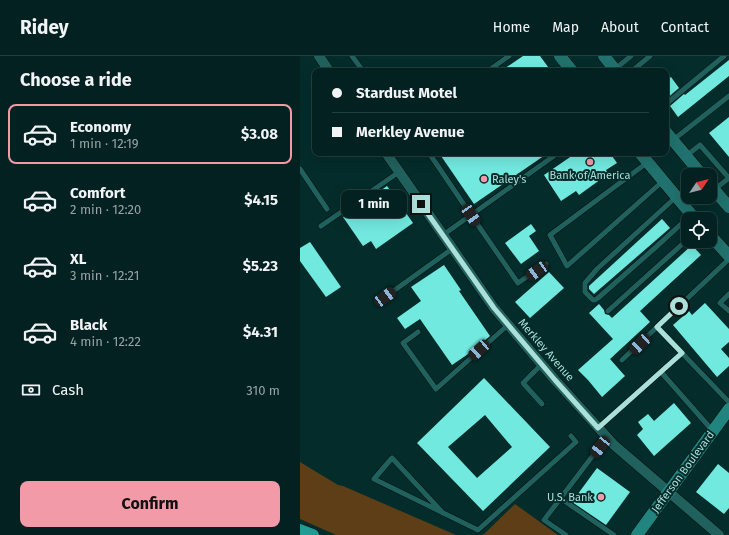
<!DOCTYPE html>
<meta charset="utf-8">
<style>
body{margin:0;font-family:"Fira Sans",sans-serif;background:#112e2d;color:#f1f3f6;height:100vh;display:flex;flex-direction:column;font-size:15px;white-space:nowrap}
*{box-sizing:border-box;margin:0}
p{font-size:13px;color:#97a3a5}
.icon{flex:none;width:22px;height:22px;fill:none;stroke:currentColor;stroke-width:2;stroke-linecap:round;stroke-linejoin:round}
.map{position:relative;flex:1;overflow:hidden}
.drawer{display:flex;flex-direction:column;background:#032120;width:300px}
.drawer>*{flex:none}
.banner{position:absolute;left:12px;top:12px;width:357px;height:88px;border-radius:8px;box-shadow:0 4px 16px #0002,0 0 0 1px #243e3e;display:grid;align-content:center;height:88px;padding:0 20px;background:#032120}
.needle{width:26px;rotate:55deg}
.buttons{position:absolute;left:381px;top:112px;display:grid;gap:8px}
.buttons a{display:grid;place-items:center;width:36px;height:36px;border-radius:8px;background:#032120;box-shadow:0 4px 16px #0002,0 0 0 1px #243e3e;font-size:20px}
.end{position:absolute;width:18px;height:18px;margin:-9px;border:5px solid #abdfda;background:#111;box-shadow:0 0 0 2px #111}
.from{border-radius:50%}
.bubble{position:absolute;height:28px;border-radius:8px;background:#032120;box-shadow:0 4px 16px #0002,0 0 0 1px #243e3e;font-size:13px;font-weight:700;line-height:28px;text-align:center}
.car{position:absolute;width:12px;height:24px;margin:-12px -6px;border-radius:5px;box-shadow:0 0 3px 1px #0007;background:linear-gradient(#222 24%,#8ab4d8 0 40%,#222 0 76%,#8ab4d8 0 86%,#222 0)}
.banner b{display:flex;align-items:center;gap:14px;height:38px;font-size:15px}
.banner b+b{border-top:1px solid #243e3e}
.banner i{width:10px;height:10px;background:#f1f3f6}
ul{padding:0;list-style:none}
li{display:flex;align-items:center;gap:12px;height:60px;margin:0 8px 6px;padding:0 12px;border:2px solid transparent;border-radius:8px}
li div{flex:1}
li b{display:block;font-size:15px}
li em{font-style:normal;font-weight:700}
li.current{border-color:#f39aa9}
li>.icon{width:36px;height:36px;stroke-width:1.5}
h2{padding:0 20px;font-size:18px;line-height:48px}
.pay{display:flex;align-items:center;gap:10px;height:44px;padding:0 20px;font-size:15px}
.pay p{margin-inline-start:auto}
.button{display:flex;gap:8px;margin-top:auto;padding:8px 20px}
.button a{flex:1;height:46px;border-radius:8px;background:#f39aa9;color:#111;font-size:16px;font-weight:700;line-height:46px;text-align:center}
header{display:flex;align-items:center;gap:24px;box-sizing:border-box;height:56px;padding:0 20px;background:#032120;border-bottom:1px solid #243e3e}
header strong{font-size:19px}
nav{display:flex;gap:22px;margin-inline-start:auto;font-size:14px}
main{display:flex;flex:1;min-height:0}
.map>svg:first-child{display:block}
.green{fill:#5e3e17}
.building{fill:#72e9df;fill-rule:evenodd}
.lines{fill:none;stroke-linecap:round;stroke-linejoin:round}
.service-casing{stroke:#041211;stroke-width:6}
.minor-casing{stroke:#041211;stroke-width:11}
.secondary-casing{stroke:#041211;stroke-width:13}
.primary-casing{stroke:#041211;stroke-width:13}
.motorway-casing{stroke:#041211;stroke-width:13}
.service{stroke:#21615d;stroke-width:5}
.minor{stroke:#21615d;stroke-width:10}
.secondary{stroke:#21726e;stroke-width:12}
.primary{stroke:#21847e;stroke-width:12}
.motorway{stroke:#219b94;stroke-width:12}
.route{stroke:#abdfda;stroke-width:5}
.poi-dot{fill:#f39aa9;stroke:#042c2a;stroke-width:1.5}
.labels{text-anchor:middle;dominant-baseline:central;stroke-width:4;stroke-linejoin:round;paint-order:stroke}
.poi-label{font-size:11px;fill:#abdfda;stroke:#042c2a}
.street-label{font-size:11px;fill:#abdfda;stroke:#042c2a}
</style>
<header>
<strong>Ridey</strong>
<nav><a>Home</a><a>Map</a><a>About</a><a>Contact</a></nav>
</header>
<main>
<section class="drawer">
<h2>Choose a ride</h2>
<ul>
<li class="current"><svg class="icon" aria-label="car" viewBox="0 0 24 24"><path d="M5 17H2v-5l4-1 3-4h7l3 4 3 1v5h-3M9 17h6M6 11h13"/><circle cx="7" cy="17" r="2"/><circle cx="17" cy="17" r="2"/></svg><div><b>Economy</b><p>1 min · 12:19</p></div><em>$3.08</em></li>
<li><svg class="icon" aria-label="car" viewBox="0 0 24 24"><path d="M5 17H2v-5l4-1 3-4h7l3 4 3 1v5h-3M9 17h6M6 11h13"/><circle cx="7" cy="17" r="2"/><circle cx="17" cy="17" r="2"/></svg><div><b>Comfort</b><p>2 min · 12:20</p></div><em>$4.15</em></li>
<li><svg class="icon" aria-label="car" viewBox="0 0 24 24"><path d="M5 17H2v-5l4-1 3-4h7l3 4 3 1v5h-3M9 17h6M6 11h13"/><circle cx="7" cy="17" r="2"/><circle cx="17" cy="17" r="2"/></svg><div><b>XL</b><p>3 min · 12:21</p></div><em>$5.23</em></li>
<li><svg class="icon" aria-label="car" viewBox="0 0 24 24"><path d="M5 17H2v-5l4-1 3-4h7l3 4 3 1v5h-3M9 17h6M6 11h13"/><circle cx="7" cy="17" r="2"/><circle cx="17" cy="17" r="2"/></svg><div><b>Black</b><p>4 min · 12:22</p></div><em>$4.31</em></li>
</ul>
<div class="pay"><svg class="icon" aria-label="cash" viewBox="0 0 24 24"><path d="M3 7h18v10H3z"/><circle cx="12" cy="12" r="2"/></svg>Cash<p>310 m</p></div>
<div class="button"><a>Confirm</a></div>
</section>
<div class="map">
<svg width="429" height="479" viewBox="0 0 429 479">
<rect width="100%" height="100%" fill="#042c2a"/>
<g class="green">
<polygon points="0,406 38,429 43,430 156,479 36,479 0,463"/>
<polygon points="215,448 258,479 183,479"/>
</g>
<g class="building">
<polygon points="223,0 240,0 251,15 201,15"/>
<polygon points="429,4 429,20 378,61 370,50 384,38 385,39"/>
<polygon points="371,21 379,32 366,43 366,25"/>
<polygon points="429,61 429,101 409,77"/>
<polygon points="139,97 248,97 174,148"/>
<polygon points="276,97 310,97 317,107 306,114 308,118 279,139 276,135 261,145 244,119"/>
<polygon points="87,130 113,167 76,193 71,185 63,190 43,161"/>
<polygon points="362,163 370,172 294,238 289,233 289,230"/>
<polygon points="231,168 236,175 229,180 239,195 221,208 205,187"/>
<polygon points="10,186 41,231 26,241 0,205 0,192"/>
<polygon points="392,189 401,199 340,255 350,266 310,303 325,320 302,341 288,324 278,314 313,283 289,257 299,248 304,254 305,258 309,259 312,262"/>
<polygon points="144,209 161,234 159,235 190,280 174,294 152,309 120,263 105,273 97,262 121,245 111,231"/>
<polygon points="249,216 264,232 230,262 215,246"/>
<polygon points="405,247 429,273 429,286 421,293 429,302 429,310 417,321 373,269 389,255 392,259"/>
<path d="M184,322L250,391L183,455L117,387ZM185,359L212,391L177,422L148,391Z"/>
<polygon points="374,347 391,367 354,400 337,379 343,373 338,366 348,358 354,365"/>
<polygon points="418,408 429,417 429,452 424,458 396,436"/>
<polygon points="297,412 330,436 306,469 272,446"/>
</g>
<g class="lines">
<defs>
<g id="service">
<polyline points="52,0 63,15"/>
<polyline points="315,13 331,0"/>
<polyline points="188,15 209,0"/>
<polyline points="332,15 350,0"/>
<polyline points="366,48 424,0"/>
<polyline points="373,84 429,40"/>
<polyline points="129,97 171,159 258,97"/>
<polyline points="386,100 400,89 429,122"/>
<polyline points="348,106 250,179 267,210 363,125"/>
<polyline points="0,113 27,153"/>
<polyline points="415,133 429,122"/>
<polyline points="376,141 297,213 285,227 285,236 293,244 295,244 298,242 356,191 391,159"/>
<polyline points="21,170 99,116"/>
<polyline points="143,179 171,159 218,227 246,208"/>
<polyline points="429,238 420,247 429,255"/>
<polyline points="85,241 152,193"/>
<polyline points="308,255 388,183"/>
<polyline points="357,271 429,346"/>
<polyline points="118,276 103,287 136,333 208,269"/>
<polyline points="322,304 429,203"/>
<polyline points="242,308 223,327 242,348"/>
<polyline points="361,316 412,374"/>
<polyline points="298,372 382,297"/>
<polyline points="260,442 314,479"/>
<polyline points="143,457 92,402 74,423 178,474 276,386 271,380"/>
<polyline points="266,479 244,464 307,381"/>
</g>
<g id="minor">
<polyline points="19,0 29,15"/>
<polyline points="86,97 194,252 255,324 314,389 419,479"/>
</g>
<g id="secondary">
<polyline points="260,0 272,15"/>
<polyline points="304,0 316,15"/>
<polyline points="366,76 402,119"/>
<polyline points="340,97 395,163"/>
<polyline points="410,129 429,151"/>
<polyline points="410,179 429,200"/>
</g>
<polyline id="primary" points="337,479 429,353"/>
<polyline id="motorway" points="0,474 13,479"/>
</defs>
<use href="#service" class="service-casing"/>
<use href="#minor" class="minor-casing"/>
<use href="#secondary" class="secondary-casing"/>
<use href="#primary" class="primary-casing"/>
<use href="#motorway" class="motorway-casing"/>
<use href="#service" class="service"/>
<use href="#minor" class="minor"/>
<use href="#secondary" class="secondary"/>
<use href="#primary" class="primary"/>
<use href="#motorway" class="motorway"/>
</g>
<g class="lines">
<polyline class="route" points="121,148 194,252 255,324 298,372 382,297 357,271 379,250"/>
</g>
<g class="poi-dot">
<circle cx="290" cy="106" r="4"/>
<circle cx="184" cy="123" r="4"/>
<circle cx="301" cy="441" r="4"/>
</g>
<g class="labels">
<g class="poi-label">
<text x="290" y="119">Bank of America</text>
<text x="192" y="123" text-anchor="start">Raley's</text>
<text x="293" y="441" text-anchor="end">U.S. Bank</text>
</g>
<g class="street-label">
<text transform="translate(246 294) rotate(49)">Merkley Avenue</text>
<text transform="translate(383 416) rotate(-54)">Jefferson Boulevard</text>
</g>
</g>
</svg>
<div class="buttons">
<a><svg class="needle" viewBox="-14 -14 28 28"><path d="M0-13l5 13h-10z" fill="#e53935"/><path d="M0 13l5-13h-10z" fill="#97a3a5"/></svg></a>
<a><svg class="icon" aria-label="locate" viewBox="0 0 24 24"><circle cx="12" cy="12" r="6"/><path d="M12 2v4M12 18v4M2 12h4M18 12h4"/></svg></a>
</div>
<i class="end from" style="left:379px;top:250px"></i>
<i class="end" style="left:121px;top:148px"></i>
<div class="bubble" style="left:41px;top:134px;width:66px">1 min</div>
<i class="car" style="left:171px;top:159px;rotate:146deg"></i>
<i class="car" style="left:237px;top:215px;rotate:235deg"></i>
<i class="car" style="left:85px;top:241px;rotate:54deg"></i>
<i class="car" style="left:340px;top:288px;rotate:227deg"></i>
<i class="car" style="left:179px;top:294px;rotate:228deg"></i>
<i class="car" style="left:300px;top:391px;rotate:218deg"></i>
<div class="banner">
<b><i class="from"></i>Stardust Motel</b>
<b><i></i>Merkley Avenue</b>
</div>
</div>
</main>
